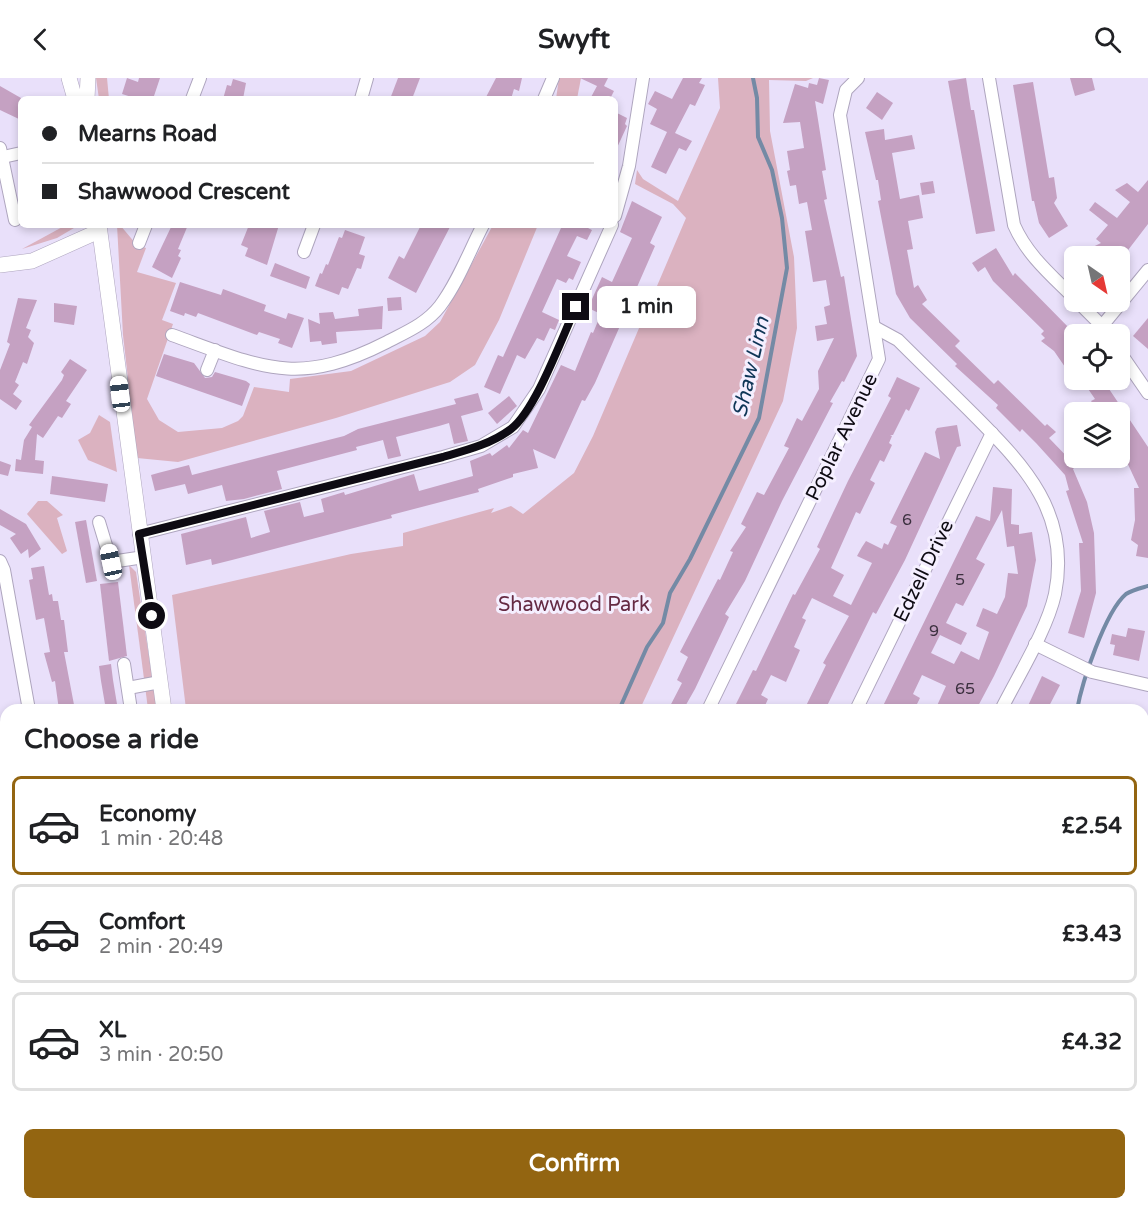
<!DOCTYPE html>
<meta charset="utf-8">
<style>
body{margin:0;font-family:"Varela Round",sans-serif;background:#f6f6f6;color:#202124;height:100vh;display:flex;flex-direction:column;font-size:22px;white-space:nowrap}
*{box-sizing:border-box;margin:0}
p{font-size:20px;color:#757577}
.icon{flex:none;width:33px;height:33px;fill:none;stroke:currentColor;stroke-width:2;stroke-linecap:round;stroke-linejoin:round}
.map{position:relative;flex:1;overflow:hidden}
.side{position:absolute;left:0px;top:626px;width:1149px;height:506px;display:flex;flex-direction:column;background:#fff;border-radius:18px 18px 0 0;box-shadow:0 3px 9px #0003}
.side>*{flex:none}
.hud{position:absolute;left:18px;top:18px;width:600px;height:132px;border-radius:9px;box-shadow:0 3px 9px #0003;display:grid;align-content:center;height:132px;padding:0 24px;background:#fff}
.needle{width:39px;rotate:146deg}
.tools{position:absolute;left:1064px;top:168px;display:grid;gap:12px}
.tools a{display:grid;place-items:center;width:66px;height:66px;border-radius:9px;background:#fff;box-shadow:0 3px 9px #0003;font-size:30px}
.end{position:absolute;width:27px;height:27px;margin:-14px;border:8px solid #0e0b13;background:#fff;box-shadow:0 0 0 3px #fff}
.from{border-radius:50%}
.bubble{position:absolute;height:42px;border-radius:9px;background:#fff;box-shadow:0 3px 9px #0003;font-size:20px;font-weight:700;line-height:42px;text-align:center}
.car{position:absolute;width:18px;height:36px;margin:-18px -9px;border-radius:8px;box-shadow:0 0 4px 2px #0007;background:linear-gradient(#fff 24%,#345 0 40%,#fff 0 76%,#345 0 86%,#fff 0)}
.hud b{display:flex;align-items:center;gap:21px;height:57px;font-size:22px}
.hud b+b{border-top:2px solid #e0e0e0}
.hud i{width:15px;height:15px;background:#202124}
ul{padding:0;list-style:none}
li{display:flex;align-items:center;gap:18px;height:99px;margin:0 12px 9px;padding:0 12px;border:3px solid #e0e0e0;border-radius:9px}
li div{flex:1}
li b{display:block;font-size:22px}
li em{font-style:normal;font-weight:700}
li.active{border-color:#936511}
li>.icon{width:54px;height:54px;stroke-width:1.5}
h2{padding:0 24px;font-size:27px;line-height:72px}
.action{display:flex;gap:12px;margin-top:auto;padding:12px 24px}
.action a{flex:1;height:69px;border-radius:9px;background:#936511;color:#fff;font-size:24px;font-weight:700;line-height:69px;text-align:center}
header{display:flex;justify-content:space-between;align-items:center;height:78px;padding:0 24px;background:#fff;font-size:27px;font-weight:700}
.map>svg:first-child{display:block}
.green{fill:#dbb2c0}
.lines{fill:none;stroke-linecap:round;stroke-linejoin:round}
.stream{stroke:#748aa5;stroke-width:4}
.building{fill:#c5a1c2;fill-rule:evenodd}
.minor-casing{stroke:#aea5be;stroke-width:14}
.tertiary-casing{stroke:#aea5be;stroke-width:16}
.minor{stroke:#fff;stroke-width:12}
.tertiary{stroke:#fff;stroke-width:15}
.route{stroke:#0e0b13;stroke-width:8}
.labels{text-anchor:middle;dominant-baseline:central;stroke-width:6;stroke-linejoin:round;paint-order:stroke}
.number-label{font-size:16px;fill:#3c303f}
.street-label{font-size:20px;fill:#0e0b13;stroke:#f5efff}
.park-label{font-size:20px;fill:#652a43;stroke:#f5efff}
.water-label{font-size:21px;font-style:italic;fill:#0e3556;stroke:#f5efff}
</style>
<header><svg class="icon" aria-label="back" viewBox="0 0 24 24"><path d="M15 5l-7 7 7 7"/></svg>Swyft<svg class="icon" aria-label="search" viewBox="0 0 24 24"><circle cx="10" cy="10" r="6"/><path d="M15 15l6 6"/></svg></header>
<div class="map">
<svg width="1148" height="1130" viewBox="0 0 1148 1130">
<rect width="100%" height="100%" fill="#e9e0fa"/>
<g class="green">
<polygon points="96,0 107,0 109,21 99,21"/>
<polygon points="559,0 581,0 577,21 556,21"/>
<polygon points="718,0 813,0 806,3 769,2 770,53 794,179 797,250 783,323 640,631 186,631 172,517 351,476 403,468 403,455 494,430 491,435 511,428 523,436 574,395 593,358 686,140 673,126 635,106 637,92 643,101 678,123 720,30"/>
<polygon points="66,147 79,147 57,160 22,171"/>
<polygon points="117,147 120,147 136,166 146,170 137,194 176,205 162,242 173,246 147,321 159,342 178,354 222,350 238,343 243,338 254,309 289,314 290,301 351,293 425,258 440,244 493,147 538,147 499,242 475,287 450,304 336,340 178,384 137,380 123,257"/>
<polygon points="99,337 110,344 117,394 88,382 78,362 90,355"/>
<polygon points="38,423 47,423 63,437 57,440 67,473 62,476 27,436"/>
<polygon points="129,487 136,494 157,631 148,631"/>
</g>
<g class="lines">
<g class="stream">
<polyline points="619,632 647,569 663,545 670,515 690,481 759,340 787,190 782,140 772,92 758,59 757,20 753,0"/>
<path d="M1077,632C1082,604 1105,534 1126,516C1132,512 1141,510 1148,508"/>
<polyline points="655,1125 659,1130"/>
</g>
</g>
<g class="building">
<polygon points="127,0 138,4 139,0 160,0 153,21 138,21 122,16"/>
<polygon points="398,0 420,0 412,21 390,21"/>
<polygon points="496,0 522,0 519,13 514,11 511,21 485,21"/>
<polygon points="580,0 608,0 604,8 614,13 610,21 590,21 597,8"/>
<polygon points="683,0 702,0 699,5 705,7 695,28 690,26 675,55 692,63 686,73 679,70 666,96 651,89 667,54 650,46 657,31 648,26 655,13 672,21"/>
<polygon points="819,0 829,2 823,26 815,23 826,92 822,93 827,121 824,122 841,199 844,198 857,278 844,304 842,303 830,324 833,325 782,423 745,503 725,536 729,539 695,611 683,632 668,632 682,605 677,602 688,579 680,574 718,501 720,502 733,474 730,473 746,449 741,446 757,414 764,417 789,370 784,368 797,340 802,343 819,311 818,293 834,260 817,263 815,248 827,246 824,229 830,227 826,202 813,204 805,153 812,152 807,124 799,126 796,107 790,108 787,93 790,92 787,73 804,70 800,44 783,45 795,6 808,10 809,5 817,7"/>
<polygon points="966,0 971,32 974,32 995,153 976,156 948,3"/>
<polygon points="1070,0 1092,0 1095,12 1075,18"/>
<polygon points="233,1 246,5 243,21 223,21 227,7 231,8"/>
<polygon points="1033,4 1049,100 1054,99 1057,120 1054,125 1068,148 1049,160 1039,145 1034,123 1032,123 1013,7"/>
<polygon points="0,8 21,20 21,42 0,32"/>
<polygon points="877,14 893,25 882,42 866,30"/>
<polygon points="615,34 627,40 625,46 627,48 615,74"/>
<polygon points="884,51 885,62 912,57 915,71 892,75 900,121 919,117 923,140 908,143 913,171 907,172 914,210 918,207 927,222 922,226 960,263 955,268 994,306 998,302 1045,348 1047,346 1056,354 1049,360 1076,388 1073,391 1087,424 1094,455 1096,515 1084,560 1068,555 1081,513 1079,465 1083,465 1066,413 1069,412 1065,397 1036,365 1022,351 1020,354 996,330 998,327 955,288 957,286 910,240 896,216 878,123 881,122 878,102 876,102 865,54"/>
<polygon points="1148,102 1148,146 1122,180 1074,178 1101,165 1096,161 1108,147 1089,132 1095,124 1117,140 1130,124 1115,112 1127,105 1138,114"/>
<polygon points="933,103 935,115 922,117 920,105"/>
<polygon points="632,123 662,139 650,165 655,168 595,305 585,323 582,322 555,381 533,371 538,390 513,396 513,399 478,411 479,414 391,437 392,440 232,482 212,487 211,481 186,487 181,456 246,439 251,460 270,454 264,433 300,424 304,439 324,434 321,421 344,414 345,417 414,396 419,413 473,398 470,383 490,375 492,378 507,367 509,370 523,352 528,355 561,287 575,293 591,254 593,255 601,236 588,230 602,199 612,204 632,160 620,154"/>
<polygon points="172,147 188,147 178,171 181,172 178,178 181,180 172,200 152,189"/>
<polygon points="249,147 279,147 267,187 245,178 248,170 241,167"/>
<polygon points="421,147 451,147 416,215 388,200 399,178 404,181"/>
<polygon points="554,147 582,147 592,152 587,162 577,158 567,178 581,184 573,202 569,200 566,205 557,201 542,234 559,242 555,252 550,250 544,263 537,260 525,281 517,277 500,316 484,309 498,277 503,279 561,150"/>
<polygon points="345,152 365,159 359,176 365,178 361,191 357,190 348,211 342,209 339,217 315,208 320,195 322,196 326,186 328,187 339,159 342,160"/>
<polygon points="996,170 1013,198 1015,195 1074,255 1074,302 1054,273 1041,263 1045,260 1041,256 1044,253 993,203 985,189 978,194 972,185"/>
<polygon points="275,185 310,199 306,211 270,198"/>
<polygon points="180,204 221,217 223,211 266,227 264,233 286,241 288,235 304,240 292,270 278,265 280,261 259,254 257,257 198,235 196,239 185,235 184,238 170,233"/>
<polygon points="401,219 402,232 388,233 387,220"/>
<polygon points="18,220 37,222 26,250 31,252 28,259 34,265 27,286 23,284 15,304 19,307 13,316 22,323 16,332 0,321 0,292 10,266 7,264"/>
<polygon points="54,225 77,228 74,247 54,244"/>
<polygon points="383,228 382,251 336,254 337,265 322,267 321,263 310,264 308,241 320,246 319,235 333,234 335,241 359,238 358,231"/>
<polygon points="1148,240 1148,271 1133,258"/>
<polygon points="164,276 194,285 205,300 212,299 215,294 246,303 250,306 242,328 156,298"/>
<polygon points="70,281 87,292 66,323 71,326 62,340 58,338 43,360 37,356 35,382 44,383 43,396 15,393 16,381 21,382 24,362 32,349 29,347 62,302 64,297 61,294"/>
<polygon points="897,299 920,310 909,333 906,331 893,357 890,357 892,358 889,365 892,367 884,384 880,382 870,402 875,405 860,436 856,434 831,490 844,497 833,518 851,527 872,485 857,478 862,469 866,463 882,471 884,465 888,467 897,448 890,445 925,374 940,381 935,354 937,350 957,347 961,368 957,369 905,482 876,536 873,534 825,632 804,632 826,587 823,585 849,538 812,520 802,540 806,542 794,569 800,572 786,604 771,597 761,617 768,621 763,632 733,632 753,592 756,593 793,516 795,517 820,471 817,469 848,403 891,320 888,318"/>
<polygon points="1082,302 1103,302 1148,369 1148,480 1136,478 1138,467 1131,462 1135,442 1134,410 1139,410 1125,380 1128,379 1119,365 1119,334 1099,334 1091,323 1095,321"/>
<polygon points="478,315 483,332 461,338 468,363 454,366 449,345 439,348 396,359 401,378 388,381 383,362 356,369 357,372 277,393 282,411 244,421 226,423 222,407 188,416 185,406 155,413 151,397 158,395 189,387 192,397 344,358 358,351 456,326 454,321"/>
<polygon points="509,318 517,328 497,346 488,335"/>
<polygon points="0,383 11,387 8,398 0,396"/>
<polygon points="52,398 108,406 105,424 50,416"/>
<path d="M993,409L1012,411L1011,446L1019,447V456L1032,454L1036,482L1027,528L994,598L976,632H935L946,608L922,597L913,616L920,620L914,632H881L976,438L990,443ZM1002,432L1007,469L1014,468L1018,496L1008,495L1005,519L997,536L983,530L976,548L989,554L979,582L961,573L954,586L931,575L940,557L961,567L967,555L946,545L956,525L963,528L985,486L976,481Z"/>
<polygon points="0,431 26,446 41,471 29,480 28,471 21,476 10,460 16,456 0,447"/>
<polygon points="86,442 97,503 86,505 75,444"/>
<polygon points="44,488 49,517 52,516 53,523 58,523 61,542 64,542 68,574 64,574 75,632 59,632 55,603 52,604 44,575 50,574 44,540 36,542 29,502 33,501 31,490"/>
<polygon points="118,504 127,578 109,583 100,506"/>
<polygon points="1128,550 1145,553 1139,583 1113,577 1115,567 1110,566 1112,556 1126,559"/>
<polygon points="111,586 113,602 118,632 106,632 101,603 99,588"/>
<polygon points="1042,598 1060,607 1047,632 1026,632"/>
</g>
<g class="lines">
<defs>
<g id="minor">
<path d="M989,0L1014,147C1027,177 1051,197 1074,220"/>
<polyline points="192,21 200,0"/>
<polyline points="361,21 367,0"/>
<polyline points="544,21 553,0"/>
<polyline points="0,70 15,142"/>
<polyline points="3,79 21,75"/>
<polyline points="615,138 629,88 643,0"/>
<polyline points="139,165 146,147"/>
<polyline points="304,174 314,147"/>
<polyline points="1078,224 1102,248"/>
<path d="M876,250L898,262C923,287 948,311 973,336C1025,388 1071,436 1055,516C1047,552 1018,598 1001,632"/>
<polyline points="1108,256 1102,248 1148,192"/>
<path d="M172,257C261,289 297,310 387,264C406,254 426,246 440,228C458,204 469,174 483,147"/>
<polyline points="1119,273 1148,315"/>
<polyline points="207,292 215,272"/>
<polyline points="99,444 111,484 144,479"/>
<polyline points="139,456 443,379 481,368 513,349 539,311 612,147"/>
<polyline points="0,483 4,492 29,632"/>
<polyline points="1035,566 1092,594 1148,607"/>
<polyline points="124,586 131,632"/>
<polyline points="128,610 160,604"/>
<polyline points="708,632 879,281 840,37 846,12 858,0"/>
<polyline points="856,632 992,355"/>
<polyline points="0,718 6,718"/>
<polyline points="1143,757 1148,725"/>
<polyline points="71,1125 71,1130"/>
<polyline points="385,1125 385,1130"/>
<polyline points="547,1125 547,1130"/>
<polyline points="644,1125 647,1130"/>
<polyline points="736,1130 737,1125"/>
<polyline points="911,1130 912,1125"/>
<polyline points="1086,1130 1087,1125"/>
</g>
<g id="tertiary">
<polyline points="69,0 75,21"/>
<polyline points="87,21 88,0"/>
<polyline points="99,147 164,632"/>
<polyline points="0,187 32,183 99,153"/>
<polyline points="480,1125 505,1130"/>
<polyline points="210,1130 211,1125"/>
</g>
</defs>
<use href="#minor" class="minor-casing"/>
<use href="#tertiary" class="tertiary-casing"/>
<use href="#minor" class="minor"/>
<use href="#tertiary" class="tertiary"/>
</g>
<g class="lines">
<path class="route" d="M152,538L139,456L443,379C467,372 491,366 511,351C536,332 562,259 576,229"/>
</g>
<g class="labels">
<g class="number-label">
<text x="907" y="442">6</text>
<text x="960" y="502">5</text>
<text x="934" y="553">9</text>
<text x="965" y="611">65</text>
</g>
<g class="street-label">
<text transform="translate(842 359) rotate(-64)">Poplar Avenue</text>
<text transform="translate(924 493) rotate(-64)">Edzell Drive</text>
</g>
<g class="park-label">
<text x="574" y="527">Shawwood Park</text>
</g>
<g class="water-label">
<text transform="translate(751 289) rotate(-77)">Shaw Linn</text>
</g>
</g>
</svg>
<div class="tools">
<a><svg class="needle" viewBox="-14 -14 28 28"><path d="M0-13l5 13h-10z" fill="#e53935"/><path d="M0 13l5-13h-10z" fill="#757577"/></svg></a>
<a><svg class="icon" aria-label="locate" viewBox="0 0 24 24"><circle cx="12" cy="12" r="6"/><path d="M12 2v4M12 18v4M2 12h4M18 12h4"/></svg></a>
<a><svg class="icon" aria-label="layers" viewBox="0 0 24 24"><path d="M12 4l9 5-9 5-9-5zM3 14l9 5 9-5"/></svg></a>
</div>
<i class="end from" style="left:152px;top:538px"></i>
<i class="end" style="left:576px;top:229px"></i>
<div class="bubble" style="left:597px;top:208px;width:99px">1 min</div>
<i class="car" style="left:120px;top:316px;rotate:353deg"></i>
<i class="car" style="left:111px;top:484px;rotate:348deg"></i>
<div class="hud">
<b><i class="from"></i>Mearns Road</b>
<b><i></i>Shawwood Crescent</b>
</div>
<section class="side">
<h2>Choose a ride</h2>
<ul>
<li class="active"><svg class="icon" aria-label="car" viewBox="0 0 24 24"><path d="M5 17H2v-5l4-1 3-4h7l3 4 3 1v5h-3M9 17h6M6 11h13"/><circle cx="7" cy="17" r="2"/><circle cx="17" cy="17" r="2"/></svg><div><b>Economy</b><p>1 min · 20:48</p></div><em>£2.54</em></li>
<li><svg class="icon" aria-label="car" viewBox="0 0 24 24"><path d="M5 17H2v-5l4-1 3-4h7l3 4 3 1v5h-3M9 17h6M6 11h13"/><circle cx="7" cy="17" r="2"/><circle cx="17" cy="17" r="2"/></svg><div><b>Comfort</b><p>2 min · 20:49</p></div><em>£3.43</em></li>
<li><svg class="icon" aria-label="car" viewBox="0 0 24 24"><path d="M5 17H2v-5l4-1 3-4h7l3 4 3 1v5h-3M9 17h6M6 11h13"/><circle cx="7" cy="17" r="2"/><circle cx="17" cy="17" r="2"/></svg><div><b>XL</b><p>3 min · 20:50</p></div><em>£4.32</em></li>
</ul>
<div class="action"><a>Confirm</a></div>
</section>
</div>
